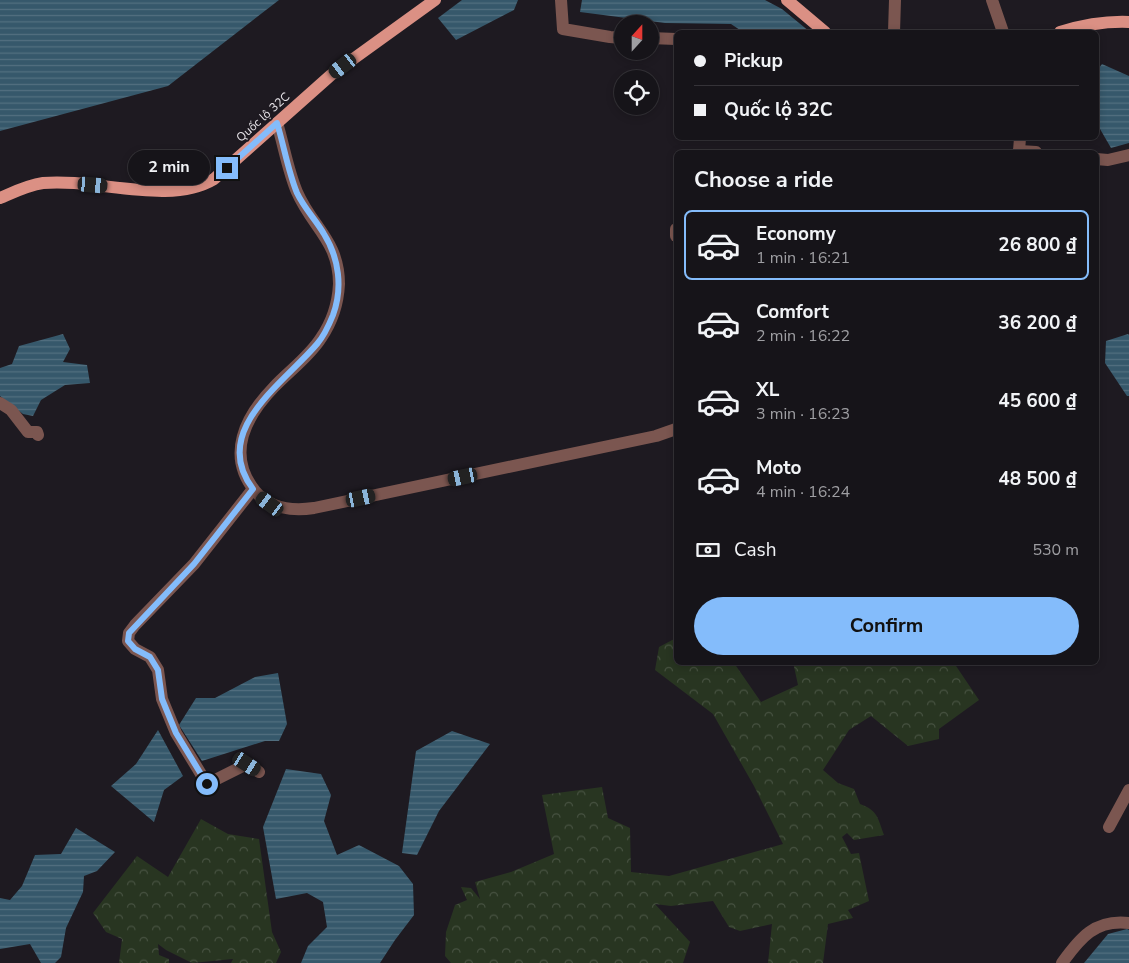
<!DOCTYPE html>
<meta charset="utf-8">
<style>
body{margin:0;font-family:"Nunito Sans",sans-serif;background:#232126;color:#f1f3f6;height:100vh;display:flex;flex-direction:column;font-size:19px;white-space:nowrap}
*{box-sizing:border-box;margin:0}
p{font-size:16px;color:#9e9ea2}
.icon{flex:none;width:28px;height:28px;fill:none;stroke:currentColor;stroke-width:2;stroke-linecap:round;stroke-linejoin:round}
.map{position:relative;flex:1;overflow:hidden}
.side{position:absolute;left:674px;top:150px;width:425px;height:515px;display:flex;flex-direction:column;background:#161419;border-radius:8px;box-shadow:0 2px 8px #0003,0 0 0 1px #353338}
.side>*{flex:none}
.guide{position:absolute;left:674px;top:30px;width:425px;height:110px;border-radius:8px;box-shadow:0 2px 8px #0003,0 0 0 1px #353338;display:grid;align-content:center;height:110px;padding:0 20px;background:#161419}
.needle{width:32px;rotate:21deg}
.fabs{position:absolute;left:614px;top:15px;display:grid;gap:10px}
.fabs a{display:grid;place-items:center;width:45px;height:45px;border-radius:50%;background:#161419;box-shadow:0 2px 8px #0003,0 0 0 1px #353338;font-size:25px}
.end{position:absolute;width:22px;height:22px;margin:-11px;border:6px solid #84bcfb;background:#111;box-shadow:0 0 0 2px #111}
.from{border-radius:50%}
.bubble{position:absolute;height:35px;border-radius:18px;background:#161419;box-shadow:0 2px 8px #0003,0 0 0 1px #353338;font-size:16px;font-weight:700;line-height:35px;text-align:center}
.car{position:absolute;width:15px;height:30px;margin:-15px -8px;border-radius:6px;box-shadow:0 0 4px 1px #0007;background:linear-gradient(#222 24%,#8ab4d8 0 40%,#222 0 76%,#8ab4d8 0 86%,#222 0)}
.guide b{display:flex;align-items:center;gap:18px;height:48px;font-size:19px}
.guide b+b{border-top:1px solid #353338}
.guide i{width:12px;height:12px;background:#f1f3f6}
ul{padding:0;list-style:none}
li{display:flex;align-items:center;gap:15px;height:70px;margin:0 10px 8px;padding:0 10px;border:2px solid transparent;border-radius:8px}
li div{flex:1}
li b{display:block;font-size:19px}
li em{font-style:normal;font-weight:700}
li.active{border-color:#84bcfb}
li>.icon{width:45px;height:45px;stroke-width:1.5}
h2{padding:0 20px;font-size:22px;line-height:60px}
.pay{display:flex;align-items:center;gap:12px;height:55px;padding:0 20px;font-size:19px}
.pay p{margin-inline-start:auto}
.primary-button{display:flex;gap:10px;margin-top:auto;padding:10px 20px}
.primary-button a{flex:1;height:58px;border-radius:30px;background:#84bcfb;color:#111;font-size:20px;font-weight:700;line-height:58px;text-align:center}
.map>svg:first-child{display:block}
.forest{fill:url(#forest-crowns)}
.water{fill:url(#water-rules)}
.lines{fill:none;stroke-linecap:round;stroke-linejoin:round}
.minor{stroke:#7b5650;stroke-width:12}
.tertiary{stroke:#7b5650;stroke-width:12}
.primary{stroke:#db9084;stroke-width:12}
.route{stroke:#84bcfb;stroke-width:6}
.labels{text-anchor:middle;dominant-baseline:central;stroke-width:4;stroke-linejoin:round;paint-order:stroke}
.street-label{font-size:12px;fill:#e5e2e7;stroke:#1e1a21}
</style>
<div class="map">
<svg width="1129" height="963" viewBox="0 0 1129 963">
<defs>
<pattern id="forest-crowns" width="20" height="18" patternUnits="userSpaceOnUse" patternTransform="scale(1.25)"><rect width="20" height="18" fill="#283521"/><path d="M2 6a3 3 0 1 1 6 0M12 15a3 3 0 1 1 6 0" fill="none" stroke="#475241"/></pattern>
<pattern id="water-rules" width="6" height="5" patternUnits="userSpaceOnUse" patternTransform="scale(1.25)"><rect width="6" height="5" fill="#36586b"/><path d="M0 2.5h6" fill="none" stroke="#537080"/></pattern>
</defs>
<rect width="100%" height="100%" fill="#1e1a21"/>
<g class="forest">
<path d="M676,638V662L734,663L761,702L798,685L793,662H848L849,665L854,662L954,663L979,700L939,729V739L908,746L871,716L849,730L823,770L838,783L854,789L860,804C878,810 878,819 884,835L854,840L847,833L842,837L851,854L859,853L869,901L848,910L853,918L828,924L823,963H768L772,924L740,931L729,927L713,901L671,906L655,904L690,942L683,963H451L445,956L446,932L455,905L467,900L461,887L471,888L480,899L475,882L511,872L554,854L542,795L602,787L608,818L630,828L631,872L669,876L783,844L754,786L713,714L655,670L659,647Z"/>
<polygon points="201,819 228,834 259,839 272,932 281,952 276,963 231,963 233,959 192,963 166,950 158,944 159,955 169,959 169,963 119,963 122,939 106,932 93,913 137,856 168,877"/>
</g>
<g class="water">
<polygon points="0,0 279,0 168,86 0,131"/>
<polygon points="462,0 518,0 514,10 456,40 438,18"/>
<polygon points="582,0 765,0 782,9 810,32 743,32 731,24 665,23 580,12"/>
<polygon points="1102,64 1129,76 1129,143 1111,148 1096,122 1096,72"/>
<polygon points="63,334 70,349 63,362 87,365 90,383 65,385 41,400 33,416 23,414 0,396 0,368 12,364 19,346"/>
<polygon points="1128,334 1129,335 1129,396 1127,396 1105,363 1106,341"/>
<polygon points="278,673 287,724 279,741 265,741 202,761 179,725 196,698 215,698 255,677"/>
<polygon points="158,730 183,776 164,790 154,822 111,786 136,764"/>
<polygon points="452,731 490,744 439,811 417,855 402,853 416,751"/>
<polygon points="286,769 321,774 331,795 324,821 337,855 359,845 399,866 413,884 414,915 395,940 380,963 301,963 308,946 327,927 323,902 307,893 276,899 263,827"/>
<polygon points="76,828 115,852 97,871 84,876 83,892 66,928 61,957 55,963 41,963 30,944 0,949 0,898 10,900 22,886 35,855 61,854"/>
<polygon points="1127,929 1129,930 1129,963 1084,963 1108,934"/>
</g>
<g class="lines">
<g class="minor">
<polyline points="561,0 563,29 610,37 622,38"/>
<polyline points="992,0 1003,32"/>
<polyline points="650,38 676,39"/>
<path d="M277,123C284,146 288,171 297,192C312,227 339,241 339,284C338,304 332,322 321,338C309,357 289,371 274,387C245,417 226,455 255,491C270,509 293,511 314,508L656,436L676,429"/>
<polyline points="1019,151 1036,152"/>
<polyline points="1019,152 1021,151 1019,151 1020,138"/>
<polyline points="1096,159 1108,160 1129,155"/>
<polyline points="676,229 676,236"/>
<polyline points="0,403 11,410 28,432 37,432 38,435"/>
<polyline points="253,489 194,564 135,625 129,633 128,641 135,649 150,657 158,670 162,699 176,733 207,784 247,764 259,772"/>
<polyline points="1109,827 1129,790"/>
<path d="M1062,963C1080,938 1095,919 1129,923"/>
</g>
<polyline class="tertiary" points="894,32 895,0"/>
<g class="primary">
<polyline points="787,0 825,32"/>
<path d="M1060,32C1083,25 1105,21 1129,22"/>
<path d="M0,198C14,192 28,185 43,183C96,178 169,206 214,179L331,75L435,0"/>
</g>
</g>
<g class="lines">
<path class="route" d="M207,784L176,733L162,699L158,670L150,657L135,649L128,641L129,633L194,564L253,489C209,431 284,383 317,344C324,336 329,325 333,315C343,288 339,258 324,234C316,220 304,208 297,193C288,171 284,146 277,123L227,168"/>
</g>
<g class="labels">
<g class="street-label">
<text transform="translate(263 117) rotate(-42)">Quốc lộ 32C</text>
</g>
</g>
</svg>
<div class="fabs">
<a><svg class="needle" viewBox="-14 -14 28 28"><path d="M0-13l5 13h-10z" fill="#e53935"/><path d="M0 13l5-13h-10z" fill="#9e9ea2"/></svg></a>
<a><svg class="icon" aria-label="locate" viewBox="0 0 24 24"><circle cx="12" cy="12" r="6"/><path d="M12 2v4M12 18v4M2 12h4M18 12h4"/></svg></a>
</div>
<i class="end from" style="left:207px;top:784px"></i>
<i class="end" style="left:227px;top:168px"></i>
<div class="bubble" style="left:128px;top:150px;width:82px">2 min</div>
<i class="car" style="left:343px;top:66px;rotate:233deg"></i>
<i class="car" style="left:93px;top:185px;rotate:95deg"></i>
<i class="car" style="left:463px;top:477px;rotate:258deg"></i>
<i class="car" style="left:361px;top:498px;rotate:78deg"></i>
<i class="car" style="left:270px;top:504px;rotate:306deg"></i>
<i class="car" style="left:247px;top:764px;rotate:123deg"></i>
<div class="guide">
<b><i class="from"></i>Pickup</b>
<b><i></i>Quốc lộ 32C</b>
</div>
<section class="side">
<h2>Choose a ride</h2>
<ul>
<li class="active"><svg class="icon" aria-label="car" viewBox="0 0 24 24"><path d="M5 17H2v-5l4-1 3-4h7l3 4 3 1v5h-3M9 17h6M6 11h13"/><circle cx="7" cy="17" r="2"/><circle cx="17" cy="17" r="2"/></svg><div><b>Economy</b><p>1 min · 16:21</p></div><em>26 800 ₫</em></li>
<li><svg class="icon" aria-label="car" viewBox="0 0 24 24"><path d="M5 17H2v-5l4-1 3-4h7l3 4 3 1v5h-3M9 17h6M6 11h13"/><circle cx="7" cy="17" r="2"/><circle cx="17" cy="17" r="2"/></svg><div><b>Comfort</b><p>2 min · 16:22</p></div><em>36 200 ₫</em></li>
<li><svg class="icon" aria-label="car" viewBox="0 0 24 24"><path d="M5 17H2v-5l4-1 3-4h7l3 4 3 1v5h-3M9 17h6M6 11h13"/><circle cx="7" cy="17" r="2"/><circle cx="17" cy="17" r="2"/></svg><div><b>XL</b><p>3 min · 16:23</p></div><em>45 600 ₫</em></li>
<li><svg class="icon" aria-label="car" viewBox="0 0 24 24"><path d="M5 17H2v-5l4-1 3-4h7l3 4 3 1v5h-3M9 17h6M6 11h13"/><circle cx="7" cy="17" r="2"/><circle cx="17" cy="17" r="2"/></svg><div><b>Moto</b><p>4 min · 16:24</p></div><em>48 500 ₫</em></li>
</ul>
<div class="pay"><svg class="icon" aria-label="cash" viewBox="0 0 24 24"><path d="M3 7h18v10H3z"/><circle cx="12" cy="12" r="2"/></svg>Cash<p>530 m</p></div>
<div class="primary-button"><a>Confirm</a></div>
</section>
</div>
